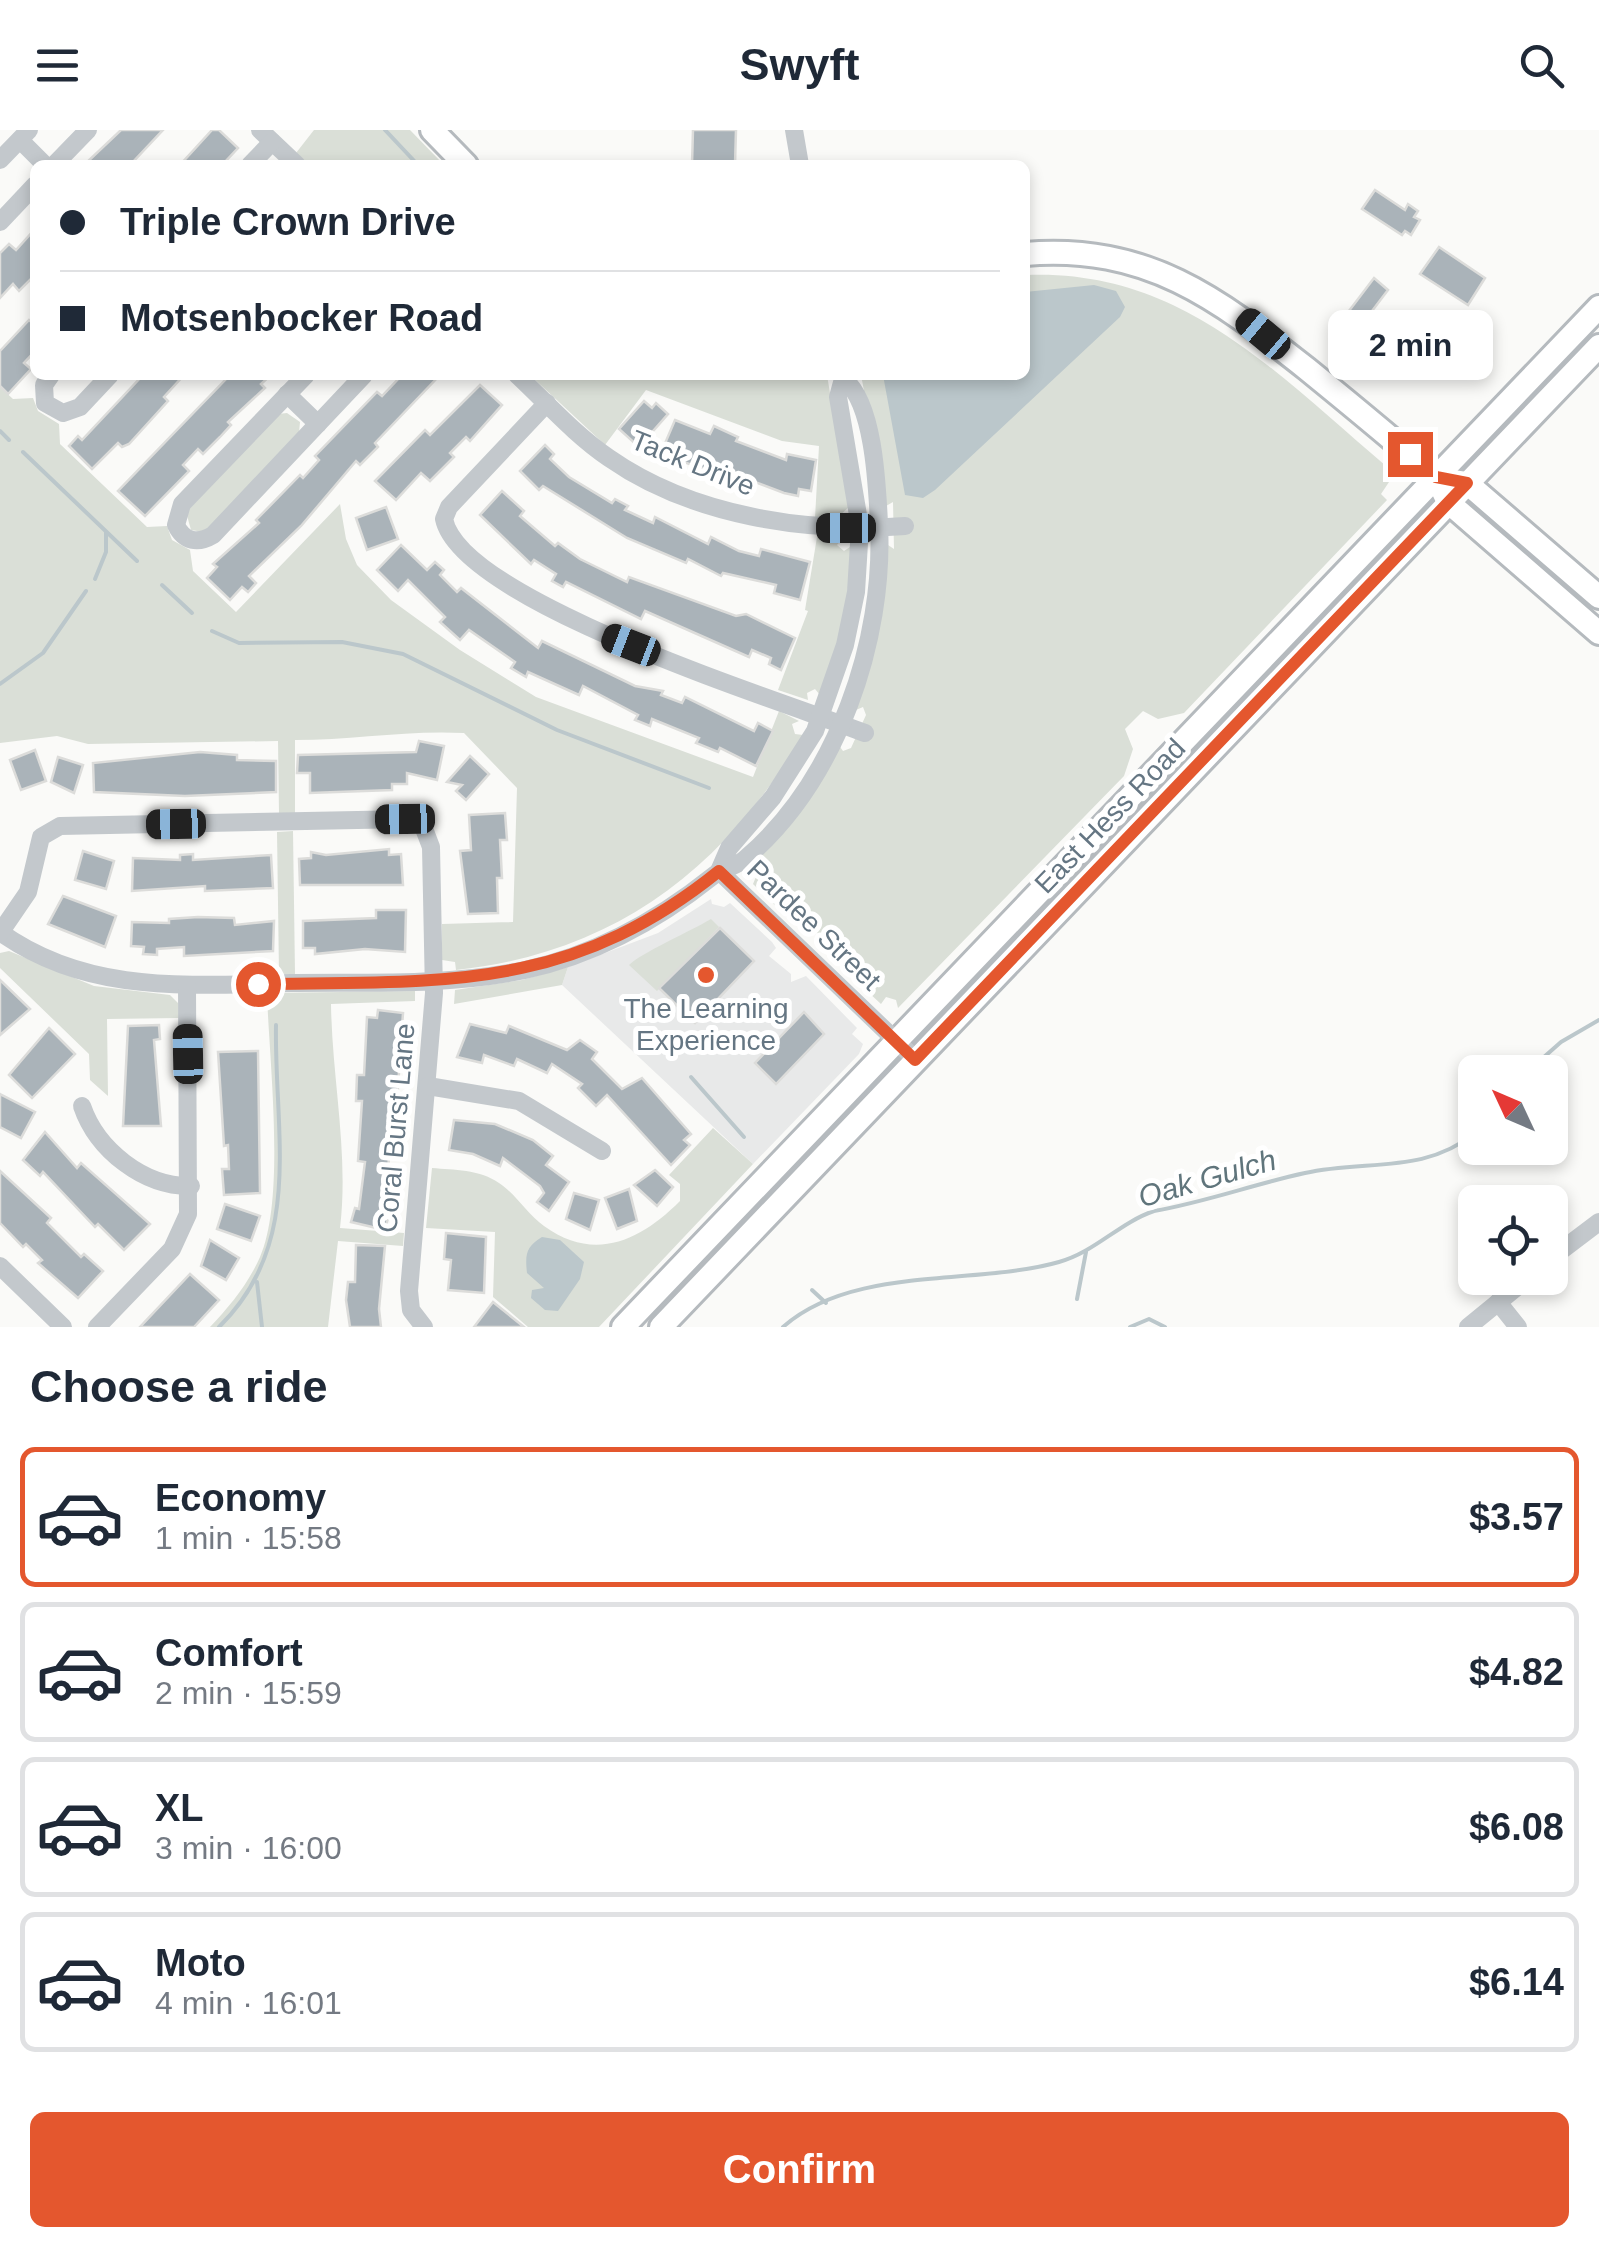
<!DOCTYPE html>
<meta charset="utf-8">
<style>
body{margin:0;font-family:Helvetica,sans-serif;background:#f6f6f7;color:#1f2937;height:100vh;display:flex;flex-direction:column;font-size:38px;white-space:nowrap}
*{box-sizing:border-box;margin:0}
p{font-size:32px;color:#747a83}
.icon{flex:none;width:55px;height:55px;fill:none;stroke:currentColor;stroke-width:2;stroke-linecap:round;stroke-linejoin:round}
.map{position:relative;height:1197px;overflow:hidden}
.panel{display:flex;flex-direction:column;background:#fff;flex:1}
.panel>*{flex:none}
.top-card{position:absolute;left:30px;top:30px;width:1000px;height:220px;border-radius:15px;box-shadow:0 5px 15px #0003;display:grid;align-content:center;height:220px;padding:0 30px;background:#fff}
.needle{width:65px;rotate:314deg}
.tools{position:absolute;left:1458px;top:925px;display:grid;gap:20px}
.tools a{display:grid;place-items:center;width:110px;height:110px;border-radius:15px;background:#fff;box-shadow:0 5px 15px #0003;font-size:50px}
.end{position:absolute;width:45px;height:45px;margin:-22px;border:12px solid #e4572e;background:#fff;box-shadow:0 0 0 5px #fff}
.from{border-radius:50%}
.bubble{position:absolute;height:70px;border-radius:15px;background:#fff;box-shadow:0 5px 15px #0003;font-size:32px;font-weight:700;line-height:70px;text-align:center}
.car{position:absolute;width:30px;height:60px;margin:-30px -15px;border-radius:12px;box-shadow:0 0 8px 2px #0007;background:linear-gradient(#222 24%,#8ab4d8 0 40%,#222 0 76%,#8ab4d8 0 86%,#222 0)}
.top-card b{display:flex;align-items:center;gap:35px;height:95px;font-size:38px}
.top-card b+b{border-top:2px solid #e0e1e3}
.top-card i{width:25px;height:25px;background:#1f2937}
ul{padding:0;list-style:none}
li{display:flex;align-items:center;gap:30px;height:140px;margin:0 20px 15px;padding:0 10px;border:5px solid #e0e1e3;border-radius:15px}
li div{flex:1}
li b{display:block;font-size:38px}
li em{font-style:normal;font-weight:700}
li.selected{border-color:#e4572e}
li>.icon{width:90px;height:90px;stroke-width:1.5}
h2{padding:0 30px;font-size:45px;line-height:120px}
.action{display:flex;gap:20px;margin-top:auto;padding:20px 30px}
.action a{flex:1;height:115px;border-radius:15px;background:#e4572e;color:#fff;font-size:40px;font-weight:700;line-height:115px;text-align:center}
header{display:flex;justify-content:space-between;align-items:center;height:130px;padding:0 30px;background:#fff;font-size:45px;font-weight:700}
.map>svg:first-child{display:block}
.built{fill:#e8e9e9}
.green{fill:#dadfd7}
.water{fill:#bbc7cb}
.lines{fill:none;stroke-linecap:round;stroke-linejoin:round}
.stream{stroke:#bbc7cb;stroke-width:4}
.building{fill:#aab3b9;stroke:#dcdcda;stroke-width:2.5}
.major-casing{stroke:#b5babe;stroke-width:28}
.minor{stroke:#c3c8cc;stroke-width:18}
.major{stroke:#fff;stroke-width:22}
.route{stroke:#e4572e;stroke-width:12}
.poi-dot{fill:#e4572e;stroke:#fff;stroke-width:4}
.labels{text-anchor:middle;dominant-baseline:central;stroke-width:10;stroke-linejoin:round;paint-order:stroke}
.street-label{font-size:28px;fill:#657683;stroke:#fff}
.poi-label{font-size:28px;fill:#657683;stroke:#fff}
.water-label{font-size:30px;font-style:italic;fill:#60757c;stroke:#fff}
</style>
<header><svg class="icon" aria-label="menu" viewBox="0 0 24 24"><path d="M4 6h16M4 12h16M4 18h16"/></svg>Swyft<svg class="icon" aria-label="search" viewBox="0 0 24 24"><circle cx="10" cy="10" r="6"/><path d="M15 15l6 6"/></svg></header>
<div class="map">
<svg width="1599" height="1197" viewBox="0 0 1599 1197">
<rect width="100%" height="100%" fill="#fafaf8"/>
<polygon class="built" points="711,769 712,774 724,777 730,773 772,812 776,818 769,826 791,844 791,852 806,846 857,898 852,904 863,914 859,924 753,1034 562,855 568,837 658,803"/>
<g class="green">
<polygon points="314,0 410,0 444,35 309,35 296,23"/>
<path d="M1025,145C1181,138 1276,243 1386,336L1391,349L1381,364L1387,370L1184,583L1158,589L1143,581L1125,599L1133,619L1124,646L898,878L896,870L886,867L881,874L826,823L832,818C828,805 809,803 804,789L799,788L797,795L792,792L753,754L760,737L751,733L838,614L843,621L851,618L866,585L863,577L856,580L886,419L888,415L894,419L893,372L886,376L861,245H1025Z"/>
<polygon points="530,245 827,245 849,377 838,387 815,388 819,316 782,311 646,260 605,315"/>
<path d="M0,257L13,269L33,268L38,281L59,294L60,314L147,397L167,396L172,410L190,420L193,441L236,482L340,374L346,409L357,435L391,470L460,520L536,567L753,647L779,581L799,591L792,594L795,604L803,605C723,740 614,823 456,840L455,832L442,830V794L513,792L517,658L464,603C407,600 352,610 295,610V683H279L278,611L88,614L57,606L0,613Z"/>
<polygon points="287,283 300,292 299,303 213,396 203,402 191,400 186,382 278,284"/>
<polygon points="817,407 842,409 837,415 844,421 850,417 852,423 844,492 820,565 815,559 807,563 808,570 778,560 808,481 805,480"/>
<polygon points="293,701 295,844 279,844 277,702"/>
<path d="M711,789L719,797L657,861L629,835C641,823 691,801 711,789Z"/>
<polygon points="9,821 94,856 170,865 178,873 179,888 107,889 108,966 90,950 89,924 0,838 0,823"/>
<polygon points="568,837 562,855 454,874 455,860 522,850"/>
<path d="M415,861V871L331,874C332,949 349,1024 340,1098L404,1103L403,1116L338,1111L328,1197H210C230,1176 248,1154 260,1127C286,1067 269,931 267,863Z"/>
<path d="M713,998L753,1034L599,1197H528L493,1167L495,1102L426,1098L432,1038C454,1040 479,1039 499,1053C516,1064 527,1084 544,1096C595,1133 641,1110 680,1071V1054L669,1045Z"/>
</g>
<g class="water">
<polygon points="1094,155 1116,161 1125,177 1120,187 935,360 923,368 905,365 883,245 1025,245 1025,162"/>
<path d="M542,1107L560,1110L584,1132L580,1149L558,1181L545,1180L531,1168L532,1160L544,1158L527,1143C525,1124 526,1117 542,1107Z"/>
</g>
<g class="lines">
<g class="stream">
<polyline points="385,0 418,35"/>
<polyline points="0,301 9,310"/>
<polyline points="23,322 137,431"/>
<polyline points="95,449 106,422 106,402"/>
<polyline points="162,455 192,483"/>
<polyline points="212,501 239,513 342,512 403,524 557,600 709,658"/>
<polyline points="0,554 43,523 86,461"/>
<polyline points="1527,942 1561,912 1599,890"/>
<polyline points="691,947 744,1007"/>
<polyline points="257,1152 262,1197"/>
<polyline points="812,1160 826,1173"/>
<polyline points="1077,1169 1086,1122"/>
<path d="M219,1197C305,1113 274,1003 276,895"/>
<path d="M783,1197C853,1135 975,1156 1059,1132C1095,1122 1119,1093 1154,1081C1206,1072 1254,1054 1305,1043C1366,1029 1423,1045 1475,1003"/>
<polyline points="1130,1197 1149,1189 1165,1197"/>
</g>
</g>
<g class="building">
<polygon points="121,0 163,0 130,35 84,35"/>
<polygon points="212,0 219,0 238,18 222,35 180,35"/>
<polygon points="693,0 736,0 735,35 692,34"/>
<polygon points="1375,60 1405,80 1408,74 1418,81 1414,87 1420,90 1411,105 1405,101 1402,105 1362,79"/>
<polygon points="35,99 35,145 19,161 13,154 0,168 0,123 9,114 16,120"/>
<polygon points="1439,117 1485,148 1468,175 1420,144"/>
<polygon points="1374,148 1388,160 1353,206 1339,194"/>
<polygon points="29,190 35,195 35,221 24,233 31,239 8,264 0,256 0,221"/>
<polygon points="143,245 184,245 164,267 168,271 129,314 122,317 118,313 92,339 69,316 78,306 82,310"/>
<polygon points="230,245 271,245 261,254 265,258 228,292 231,295 220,307 203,324 198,319 183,335 189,341 145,386 118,361"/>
<polygon points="402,245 440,245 375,313 378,317 360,335 356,331 301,396 249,446 256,453 248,462 242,457 230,470 207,448 217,437 213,434 259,393 256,390 300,345 303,348 319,330 315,326 377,262 382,266"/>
<polygon points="480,255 502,275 470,311 466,307 450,323 454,327 430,351 421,343 396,370 375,351 425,300 430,305"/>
<polygon points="644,271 652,278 656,273 668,284 639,317 619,299"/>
<polygon points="675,290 710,304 714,296 738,307 736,311 786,330 787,324 816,330 811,361 799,359 798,366 784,363 723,340 721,345 672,328 674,323 663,318"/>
<polygon points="545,315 554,324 550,329 569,347 612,373 615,369 628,376 625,380 653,393 655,387 708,414 711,407 739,421 759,426 761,419 810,432 800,470 774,463 776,455 723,443 721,446 688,429 686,433 627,408 543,356 539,360 520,341"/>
<polygon points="502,361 524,381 520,386 555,416 558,413 580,429 627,452 629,447 736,486 746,484 795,508 781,540 769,534 771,528 752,520 749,527 645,481 641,489 566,452 563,457 552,451 556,444 534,430 531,434 480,385"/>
<polygon points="386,377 398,409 367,420 356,388"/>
<polygon points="401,415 427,440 435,432 444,440 440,445 457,462 461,458 538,518 542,511 635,556 663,561 661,565 682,573 685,567 754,601 758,593 773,601 756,636 720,618 718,622 696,613 699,608 652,589 650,596 635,590 638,585 583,556 579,565 528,542 526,547 511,538 515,532 469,500 460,510 440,492 445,487 408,450 398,461 377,440"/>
<polygon points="419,611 444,616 437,650 407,643 407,654 392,654 392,660 310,663 310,643 297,643 298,625 416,622"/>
<polygon points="35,620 46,651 21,660 10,630"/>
<polygon points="200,622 237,625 237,630 276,631 276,662 185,666 94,662 93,633"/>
<polygon points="470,626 489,644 466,670 456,661 462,655 447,652"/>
<polygon points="58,627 83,635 74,663 51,652"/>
<polygon points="505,683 507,710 500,710 502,748 497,748 498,783 468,784 460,721 471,720 469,685"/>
<polygon points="389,719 389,725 401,724 403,755 300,755 299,729 311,728 311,722 326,725"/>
<polygon points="83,721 114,731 106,759 75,750"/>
<polygon points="193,724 193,730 271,725 273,758 205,761 205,756 132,761 133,728 180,730 180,725"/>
<polygon points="63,766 116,786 105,817 48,794"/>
<polygon points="376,780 406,780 405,822 365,819 315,824 315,818 303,818 303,791 376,788"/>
<polygon points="198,787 234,788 235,795 274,791 273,821 184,826 184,817 157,819 157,825 143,824 144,817 131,816 132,792 169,793 169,789"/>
<polygon points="720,798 754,831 695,893 659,858"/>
<polygon points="0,850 30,879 0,905"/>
<polygon points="378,880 403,883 397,972 391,972 387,1075 391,1076 385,1100 351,1092 355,1078 359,1079 365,1032 358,1031 362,971 356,971 357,945 364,945 367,887 377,888"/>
<polygon points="804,882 824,904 776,954 755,933"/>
<polygon points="470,894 506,903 509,896 567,920 580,910 597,922 592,929 622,959 642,948 691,1004 684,1010 690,1015 671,1035 607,965 596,976 578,958 582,954 552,934 547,943 517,929 514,936 484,925 482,933 457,927"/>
<polygon points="159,895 160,909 154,910 161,996 123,996 128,896"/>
<polygon points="49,898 75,924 32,968 9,945"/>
<polygon points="258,921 260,1063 224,1065 222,1039 229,1039 228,1015 224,1016 218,922"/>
<polygon points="0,964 35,982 21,1008 0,997"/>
<polygon points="454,990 495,994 533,1010 553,1026 546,1035 569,1052 549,1081 537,1072 544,1063 540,1056 503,1028 500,1036 473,1024 449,1020"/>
<polygon points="45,1002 77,1038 81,1033 150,1094 124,1120 98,1094 95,1097 43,1042 40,1046 23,1030"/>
<polygon points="655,1040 673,1057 657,1076 634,1055"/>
<polygon points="0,1041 51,1088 47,1093 81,1127 84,1124 103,1141 78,1168 38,1133 42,1130 26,1114 23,1117 0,1093"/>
<polygon points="629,1059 637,1091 617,1099 605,1068"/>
<polygon points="574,1063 599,1070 590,1100 566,1089"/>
<polygon points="225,1074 260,1086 251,1111 217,1099"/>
<polygon points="446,1103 486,1107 484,1163 448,1160 451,1130 444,1129"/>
<polygon points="210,1110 239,1128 226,1150 201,1136"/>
<polygon points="356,1115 385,1116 379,1179 381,1197 350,1197 346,1170 348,1152 355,1152"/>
<polygon points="190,1144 219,1170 194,1197 140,1197"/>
<polygon points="493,1172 524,1197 474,1197"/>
</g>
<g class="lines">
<defs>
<g id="major">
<polyline points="432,0 466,35"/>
<path d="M1025,124C1147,114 1217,168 1307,239C1350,274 1394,310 1436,347L1448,372L1599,503"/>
<polyline points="1454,351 1467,353 1599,467"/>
<polyline points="623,1197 1599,177"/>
<polyline points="661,1197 1599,216"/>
</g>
</defs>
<use href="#major" class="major-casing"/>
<g class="minor">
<polyline points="260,0 297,35"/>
<polyline points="794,0 800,35"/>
<polyline points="20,10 45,35"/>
<polyline points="0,30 29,0"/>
<polyline points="54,35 88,0"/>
<polyline points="250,35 272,12"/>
<polyline points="0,92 35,55"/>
<polyline points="51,245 44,255 45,273 63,283 80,277 110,245"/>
<path d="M306,245L182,374L176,395C184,412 198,414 213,405L364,245"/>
<path d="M517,245C547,273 575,305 609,328C692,386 806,403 905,396"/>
<polyline points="287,264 318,294"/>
<path d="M547,273L449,377L444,389C461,472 785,572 865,603"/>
<polyline points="719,741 729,718 773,667 815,601 845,515 856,462 860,397 838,267 844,245"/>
<polyline points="719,741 915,929"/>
<path d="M0,802C88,865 189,855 291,853C369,852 449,856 525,840C594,825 658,790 713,746C723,738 737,737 746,728C837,650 885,511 879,393C877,355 874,275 845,250"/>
<polyline points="0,803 28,762 41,707 60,696 409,689 423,696 431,717 434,863 409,1161 411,1180 424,1197"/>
<polyline points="428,956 519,971 602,1021"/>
<path d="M82,976C97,1020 144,1057 191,1056"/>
<polyline points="1550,1129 1599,1092"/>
<polyline points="0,1136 63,1197"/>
<polyline points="1498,1172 1518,1197"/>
<polyline points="97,1197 172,1119 188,1084 187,855"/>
<polyline points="1468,1197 1528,1148"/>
</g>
<use href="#major" class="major"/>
</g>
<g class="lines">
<path class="route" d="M258,854C440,851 568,863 719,741L915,930L1467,353L1436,347L1410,324"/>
</g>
<circle class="poi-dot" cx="706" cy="845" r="10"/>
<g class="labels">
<g class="street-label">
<text transform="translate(693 333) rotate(22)">Tack Drive</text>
<text transform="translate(1110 686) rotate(-46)">East Hess Road</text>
<text transform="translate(814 795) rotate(44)">Pardee Street</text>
<text transform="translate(396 998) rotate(-85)">Coral Burst Lane</text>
</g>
<g class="poi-label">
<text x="706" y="878">The Learning<tspan x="706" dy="32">Experience</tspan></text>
</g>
<g class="water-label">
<text transform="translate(1207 1048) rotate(-16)">Oak Gulch</text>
</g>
</g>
</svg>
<div class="tools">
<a><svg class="needle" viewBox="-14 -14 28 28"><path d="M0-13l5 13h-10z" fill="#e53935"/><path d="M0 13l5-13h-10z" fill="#747a83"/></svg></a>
<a><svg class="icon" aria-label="locate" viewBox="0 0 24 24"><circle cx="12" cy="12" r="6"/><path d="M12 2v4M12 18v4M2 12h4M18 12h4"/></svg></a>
</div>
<i class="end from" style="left:258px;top:854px"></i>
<i class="end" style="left:1410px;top:324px"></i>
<div class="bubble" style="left:1328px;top:180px;width:165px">2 min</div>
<i class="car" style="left:1263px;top:204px;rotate:310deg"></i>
<i class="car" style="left:846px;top:398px;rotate:270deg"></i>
<i class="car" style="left:631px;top:515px;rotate:291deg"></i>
<i class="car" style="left:405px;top:689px;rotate:269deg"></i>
<i class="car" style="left:176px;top:694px;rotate:269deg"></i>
<i class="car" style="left:188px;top:924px;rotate:359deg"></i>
<div class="top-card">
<b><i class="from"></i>Triple Crown Drive</b>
<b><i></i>Motsenbocker Road</b>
</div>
</div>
<section class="panel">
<h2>Choose a ride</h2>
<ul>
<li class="selected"><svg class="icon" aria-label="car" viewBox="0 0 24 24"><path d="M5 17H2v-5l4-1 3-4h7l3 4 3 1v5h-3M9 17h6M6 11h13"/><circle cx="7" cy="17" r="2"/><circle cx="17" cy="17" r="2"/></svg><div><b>Economy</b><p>1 min · 15:58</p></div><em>$3.57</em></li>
<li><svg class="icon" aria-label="car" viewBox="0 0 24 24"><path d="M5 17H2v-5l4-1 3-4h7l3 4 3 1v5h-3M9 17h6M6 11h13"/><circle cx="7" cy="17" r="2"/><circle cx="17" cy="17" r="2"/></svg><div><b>Comfort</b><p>2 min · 15:59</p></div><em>$4.82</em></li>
<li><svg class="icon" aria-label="car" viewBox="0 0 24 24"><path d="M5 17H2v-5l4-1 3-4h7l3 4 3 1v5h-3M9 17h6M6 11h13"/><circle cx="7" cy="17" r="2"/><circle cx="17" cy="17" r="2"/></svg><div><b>XL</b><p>3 min · 16:00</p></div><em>$6.08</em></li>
<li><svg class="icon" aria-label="car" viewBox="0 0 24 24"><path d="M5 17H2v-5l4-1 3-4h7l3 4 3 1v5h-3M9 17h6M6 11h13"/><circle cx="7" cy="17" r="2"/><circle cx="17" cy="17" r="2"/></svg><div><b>Moto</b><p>4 min · 16:01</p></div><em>$6.14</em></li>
</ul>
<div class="action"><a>Confirm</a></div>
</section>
